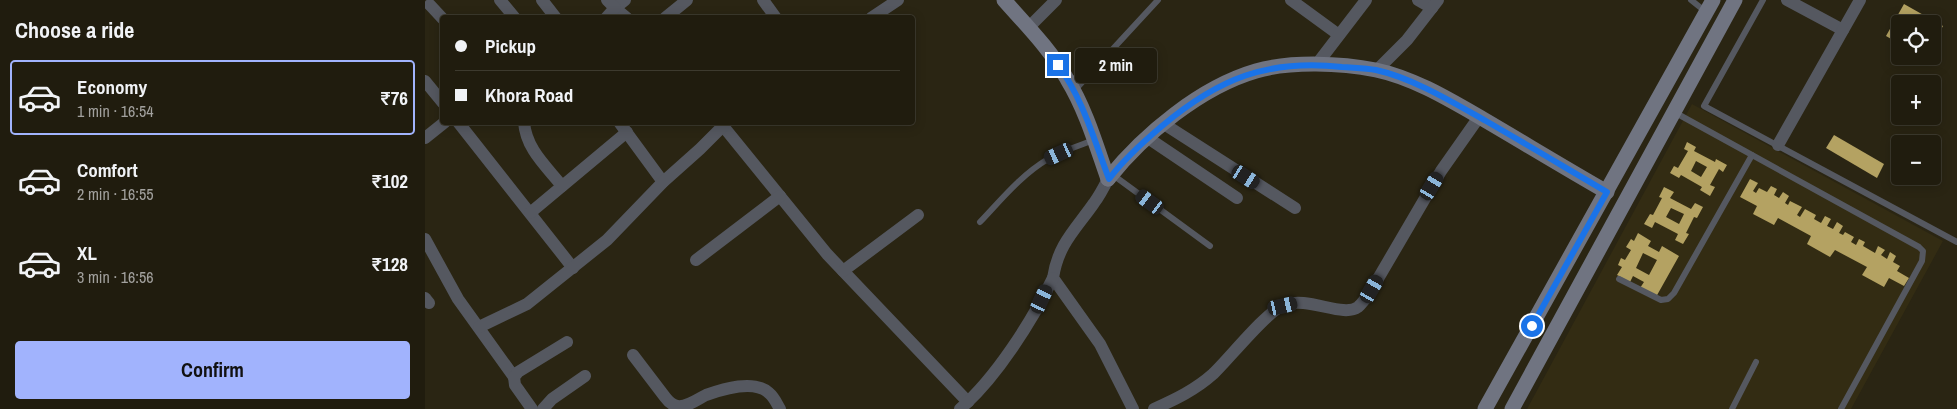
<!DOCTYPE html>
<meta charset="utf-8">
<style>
body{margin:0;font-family:"Archivo Narrow",sans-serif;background:#282517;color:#f1f3f6;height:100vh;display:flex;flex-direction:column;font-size:19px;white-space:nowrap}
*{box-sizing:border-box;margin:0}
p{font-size:16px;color:#a2a19e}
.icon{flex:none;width:28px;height:28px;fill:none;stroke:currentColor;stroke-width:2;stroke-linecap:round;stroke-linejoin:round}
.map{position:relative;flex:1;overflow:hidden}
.side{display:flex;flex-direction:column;background:#201c0e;width:425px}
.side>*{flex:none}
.guide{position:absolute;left:15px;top:15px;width:475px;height:110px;border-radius:5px;box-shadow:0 2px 12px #0003,0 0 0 1px #3d3a2e;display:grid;align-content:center;height:110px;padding:0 15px;background:#201c0e}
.buttons{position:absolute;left:1466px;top:15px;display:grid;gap:10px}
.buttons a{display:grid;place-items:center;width:50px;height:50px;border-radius:5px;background:#201c0e;box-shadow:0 2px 12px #0003,0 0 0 1px #3d3a2e;font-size:25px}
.end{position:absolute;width:22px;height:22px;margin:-11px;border:6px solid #1a73e8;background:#fff;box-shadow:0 0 0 2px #fff}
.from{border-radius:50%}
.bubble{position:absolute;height:35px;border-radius:5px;background:#201c0e;box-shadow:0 2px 12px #0003,0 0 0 1px #3d3a2e;font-size:16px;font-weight:700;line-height:35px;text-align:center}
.car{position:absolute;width:15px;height:30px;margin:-15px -8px;border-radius:6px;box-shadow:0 0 4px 1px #0007;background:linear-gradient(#222 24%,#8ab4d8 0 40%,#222 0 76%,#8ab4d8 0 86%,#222 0)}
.guide b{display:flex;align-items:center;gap:18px;height:48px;font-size:19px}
.guide b+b{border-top:1px solid #3d3a2e}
.guide i{width:12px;height:12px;background:#f1f3f6}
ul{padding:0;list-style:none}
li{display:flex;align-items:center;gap:15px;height:75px;margin:0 10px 8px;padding:0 5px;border:2px solid transparent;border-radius:5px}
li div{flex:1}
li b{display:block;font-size:19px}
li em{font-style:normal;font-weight:700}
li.current{border-color:#a1b3fd}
li>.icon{width:45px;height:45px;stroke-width:1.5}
h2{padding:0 15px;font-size:22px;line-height:60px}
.cta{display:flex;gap:10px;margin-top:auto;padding:10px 15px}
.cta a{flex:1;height:58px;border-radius:5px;background:#a1b3fd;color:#111;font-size:20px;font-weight:700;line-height:58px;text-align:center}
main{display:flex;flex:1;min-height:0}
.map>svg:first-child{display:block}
.built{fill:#332c13}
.building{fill:#b4a262;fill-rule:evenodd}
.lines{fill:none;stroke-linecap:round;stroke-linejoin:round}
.lane{stroke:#555860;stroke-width:6}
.street{stroke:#555860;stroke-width:12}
.secondary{stroke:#707481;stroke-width:15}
.route{stroke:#1a73e8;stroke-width:6}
</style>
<main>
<section class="side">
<h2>Choose a ride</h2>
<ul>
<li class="current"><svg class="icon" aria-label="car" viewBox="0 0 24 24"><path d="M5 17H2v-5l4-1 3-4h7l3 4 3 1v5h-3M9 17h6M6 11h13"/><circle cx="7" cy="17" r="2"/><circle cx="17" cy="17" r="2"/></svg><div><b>Economy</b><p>1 min · 16:54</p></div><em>₹76</em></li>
<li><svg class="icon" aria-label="car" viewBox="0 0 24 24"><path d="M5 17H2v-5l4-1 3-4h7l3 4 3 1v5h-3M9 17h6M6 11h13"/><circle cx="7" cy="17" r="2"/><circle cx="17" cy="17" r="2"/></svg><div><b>Comfort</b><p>2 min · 16:55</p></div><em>₹102</em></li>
<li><svg class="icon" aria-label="car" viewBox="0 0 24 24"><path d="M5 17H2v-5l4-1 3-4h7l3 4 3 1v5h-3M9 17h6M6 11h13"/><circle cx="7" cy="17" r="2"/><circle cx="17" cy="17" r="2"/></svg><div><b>XL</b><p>3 min · 16:56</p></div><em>₹128</em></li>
</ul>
<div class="cta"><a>Confirm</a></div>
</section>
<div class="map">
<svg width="1532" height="409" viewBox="0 0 1532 409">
<rect width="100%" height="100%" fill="#2a2513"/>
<polygon class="built" points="1267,104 1518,241 1426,409 1102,409"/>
<g class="building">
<polygon points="1479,4 1518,26 1508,44 1508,24 1475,24 1475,44 1461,36"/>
<polygon points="1409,135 1459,164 1452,178 1401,148"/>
<path d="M1262,142L1271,147L1269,151L1290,162L1291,159L1302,165L1298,172L1294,169L1285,185L1290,187L1285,196L1275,190L1277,187L1256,175L1254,178L1245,173L1249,166L1253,168L1263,151L1259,149ZM1271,161L1282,167L1276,177L1266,171Z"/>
<polygon points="1325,179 1333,183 1328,191 1331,193 1334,188 1342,192 1346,186 1352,189 1349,195 1354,198 1358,192 1364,196 1360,203 1363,205 1365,201 1377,207 1372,215 1375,217 1380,209 1391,215 1389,219 1396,223 1400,216 1406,219 1402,226 1408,229 1412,222 1418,226 1414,233 1418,235 1420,232 1429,237 1426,242 1431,245 1434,239 1440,242 1438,246 1450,253 1453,246 1460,250 1456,255 1462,259 1465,252 1471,256 1468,262 1475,266 1472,271 1484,278 1479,286 1464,278 1459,287 1437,275 1442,267 1410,250 1405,257 1382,244 1386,236 1353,218 1349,225 1328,214 1332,206 1315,197"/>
<path d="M1239,187L1249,192L1245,198L1266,209L1270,203L1278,207L1272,218L1269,217L1261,233L1264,234L1258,244L1250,240L1253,234L1230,222L1227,228L1219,224L1225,214L1228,215L1237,198L1234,197ZM1246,208L1259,214L1254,224L1241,217Z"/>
<path d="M1213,233L1226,241L1223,246L1234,252L1237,246L1254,256L1231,297L1215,288L1219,282L1208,276L1205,282L1192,275L1197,267L1193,265L1196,258L1200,260L1206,250L1201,247L1206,239L1209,241ZM1218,253L1232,260L1224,275L1211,268Z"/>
</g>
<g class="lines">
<g class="lane">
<polyline points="1266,0 1281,12"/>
<polyline points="1338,0 1279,106 1532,242"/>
<polyline points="650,90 733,0"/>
<polyline points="1249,112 1494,247 1498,251 1497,261 1416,409"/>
<polyline points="688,175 785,246"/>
<path d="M555,222C576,200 596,175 623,159C637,151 653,146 669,140"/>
<polyline points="1194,279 1236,300 1243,299 1249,293 1327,155"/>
<polyline points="1307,409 1331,362"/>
</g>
<g class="street">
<polyline points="75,0 90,18"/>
<polyline points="117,0 131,18"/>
<polyline points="200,0 190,8 202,18"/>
<polyline points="338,0 351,18"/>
<polyline points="866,0 914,35"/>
<polyline points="993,0 1007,8"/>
<polyline points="1362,0 1418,30"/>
<polyline points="5,5 18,19"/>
<polyline points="181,18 190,8 182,0"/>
<polyline points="240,18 262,0"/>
<polyline points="446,18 473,0"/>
<polyline points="603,28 631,0"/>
<polyline points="892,64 941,0"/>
<polyline points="952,70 982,40 1013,0"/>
<polyline points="0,81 18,103"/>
<polyline points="33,122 148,268"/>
<path d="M99,122C101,149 121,166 137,186"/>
<polyline points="194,122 238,182"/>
<polyline points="301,122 298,126 402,254 543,402"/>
<polyline points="739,124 870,208"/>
<polyline points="0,138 20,122"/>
<polyline points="723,138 812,198"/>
<polyline points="1353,145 1435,0"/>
<path d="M683,179C679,187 675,195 669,203C651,229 633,244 628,278L675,344L708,409"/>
<polyline points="105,213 202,132"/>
<polyline points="0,239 33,299 89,377"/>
<polyline points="271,260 355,196"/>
<polyline points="418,271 493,215"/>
<polyline points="0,298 4,303"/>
<polyline points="54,327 102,304 182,240 238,182 275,149 298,126 295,122"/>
<path d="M208,355L240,397C243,401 247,405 252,406C261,408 273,399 281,395C298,389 329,379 344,393C349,397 352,404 355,409"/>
<polyline points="107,409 90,385 89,377 93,372 142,342"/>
<polyline points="118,409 127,399 160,376"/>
<path d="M535,409C571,378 607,321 628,278"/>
<path d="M729,409C751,399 770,390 788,374C804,359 841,312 859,305C883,296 918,318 933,307C938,303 943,295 947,289L1016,171L1054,117"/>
</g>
<g class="secondary">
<path d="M579,0C601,25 626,50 642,79C661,110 671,145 683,179"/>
<path d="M683,179C719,134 776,87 831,71C866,61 916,63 951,70C989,78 1025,100 1058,119C1099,143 1140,168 1182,192"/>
<polyline points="1060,409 1288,0"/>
<polyline points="1087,409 1310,0"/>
</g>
</g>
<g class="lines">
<path class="route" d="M633,65C658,99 669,140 684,179C699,159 718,142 737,126C794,78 843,59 917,67C929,68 940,68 951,70C988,78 1029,103 1061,121C1101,144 1141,168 1182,192L1107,326"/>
</g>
</svg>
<div class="buttons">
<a><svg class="icon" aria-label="locate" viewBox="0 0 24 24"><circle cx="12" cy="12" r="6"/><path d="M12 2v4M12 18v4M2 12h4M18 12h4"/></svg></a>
<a>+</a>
<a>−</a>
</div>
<i class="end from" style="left:1107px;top:326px"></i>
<i class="end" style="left:633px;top:65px"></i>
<div class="bubble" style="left:650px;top:48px;width:82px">2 min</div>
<i class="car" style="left:634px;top:154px;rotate:245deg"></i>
<i class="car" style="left:821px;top:177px;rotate:122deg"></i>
<i class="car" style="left:1007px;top:186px;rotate:31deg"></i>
<i class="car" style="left:725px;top:202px;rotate:306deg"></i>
<i class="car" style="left:947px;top:289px;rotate:30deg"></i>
<i class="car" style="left:617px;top:299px;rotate:25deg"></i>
<i class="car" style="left:858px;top:306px;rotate:77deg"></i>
<div class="guide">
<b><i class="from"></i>Pickup</b>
<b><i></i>Khora Road</b>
</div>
</div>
</main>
